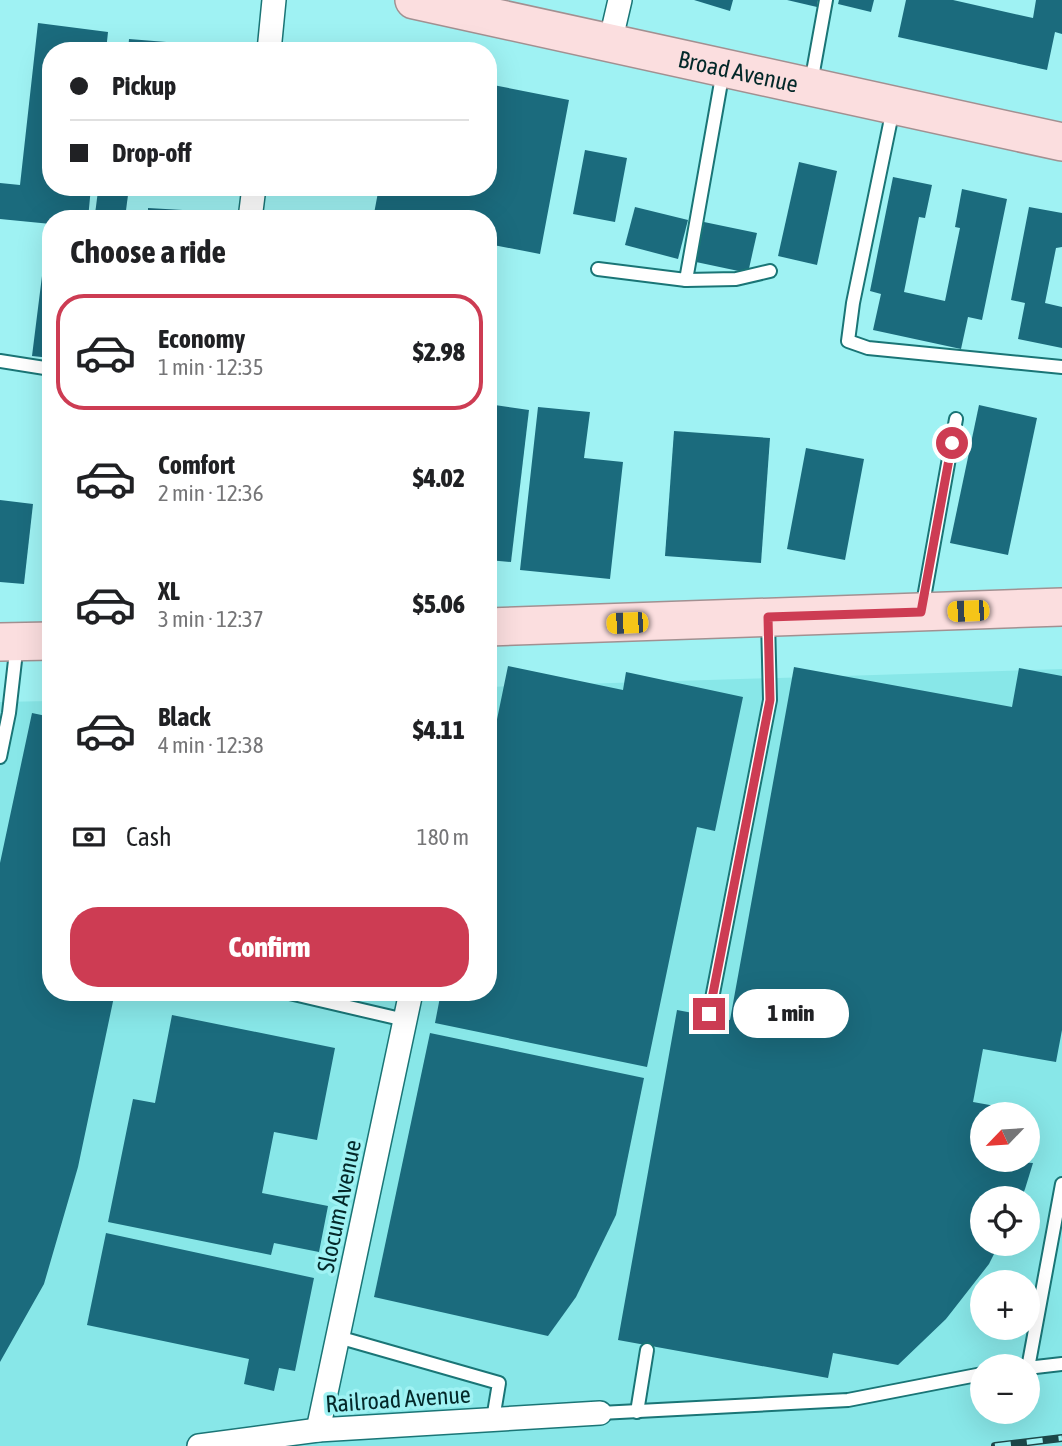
<!DOCTYPE html>
<meta charset="utf-8">
<style>
body{margin:0;font-family:"Asap Condensed",sans-serif;background:#f6f6f6;color:#202124;height:100vh;display:flex;flex-direction:column;font-size:26px;white-space:nowrap}
*{box-sizing:border-box;margin:0}
p{font-size:23px;color:#757577}
.icon{flex:none;width:38px;height:38px;fill:none;stroke:currentColor;stroke-width:2;stroke-linecap:round;stroke-linejoin:round}
.map{position:relative;flex:1;overflow:hidden}
.sheet{position:absolute;left:42px;top:210px;width:455px;height:791px;display:flex;flex-direction:column;background:#fff;border-radius:28px;box-shadow:0 7px 28px #0002}
.sheet>*{flex:none}
.guide{position:absolute;left:42px;top:42px;width:455px;height:154px;border-radius:28px;box-shadow:0 7px 28px #0002;display:grid;align-content:center;height:154px;padding:0 28px;background:#fff}
.needle{width:46px;rotate:245deg}
.fabs{position:absolute;left:970px;top:1102px;display:grid;gap:14px}
.fabs a{display:grid;place-items:center;width:70px;height:70px;border-radius:50%;background:#fff;box-shadow:0 7px 28px #0002;font-size:35px}
.end{position:absolute;width:32px;height:32px;margin:-16px;border:9px solid #cd3c53;background:#fff;box-shadow:0 0 0 4px #fff}
.from{border-radius:50%}
.bubble{position:absolute;height:49px;border-radius:24px;background:#fff;box-shadow:0 7px 28px #0002;font-size:23px;font-weight:800;line-height:49px;text-align:center}
.car{position:absolute;width:21px;height:42px;margin:-21px -10px;border-radius:9px;box-shadow:0 0 5px 2px #0007;background:linear-gradient(#f5c518 24%,#345 0 40%,#f5c518 0 76%,#345 0 86%,#f5c518 0)}
.guide b{display:flex;align-items:center;gap:24px;height:66px;font-size:26px}
.guide b+b{border-top:2px solid #e0e0e0}
.guide i{width:18px;height:18px;background:#202124}
ul{padding:0;list-style:none}
li{display:flex;align-items:center;gap:21px;height:116px;margin:0 14px 10px;padding:0 14px;border:4px solid transparent;border-radius:28px}
li div{flex:1}
li b{display:block;font-size:26px}
li em{font-style:normal;font-weight:800}
li.current{border-color:#cd3c53}
li>.icon{width:63px;height:63px;stroke-width:1.5}
h2{padding:0 28px;font-size:32px;line-height:84px}
.pay{display:flex;align-items:center;gap:18px;height:77px;padding:0 28px;font-size:26px}
.pay p{margin-inline-start:auto}
.action{display:flex;gap:14px;margin-top:auto;padding:14px 28px}
.action a{flex:1;height:80px;border-radius:28px;background:#cd3c53;color:#fff;font-size:28px;font-weight:800;line-height:80px;text-align:center}
.map>svg:first-child{display:block}
.built{fill:#88e7e8;fill-rule:evenodd}
.building{fill:#1b6b7d}
.lines{fill:none;stroke-linecap:round;stroke-linejoin:round}
.service-casing{stroke:#1a7576;stroke-width:16}
.minor-casing{stroke:#1a7576;stroke-width:26}
.primary-casing{stroke:#a29091;stroke-width:40}
.service{stroke:#fff;stroke-width:12}
.minor{stroke:#fff;stroke-width:23}
.primary{stroke:#fbdedf;stroke-width:37}
.rail-casing{stroke:#1b4748;stroke-width:8}
.rail{stroke:#9ff2f3;stroke-width:5;stroke-dasharray:16;stroke-linecap:butt}
.route{stroke:#cd3c53;stroke-width:9}
.labels{text-anchor:middle;dominant-baseline:central;stroke-width:7;stroke-linejoin:round;paint-order:stroke}
.street-label{font-size:24px;fill:#032829;stroke:#9ff2f3}
</style>
<div class="map">
<svg width="1062" height="1446" viewBox="0 0 1062 1446">
<rect width="100%" height="100%" fill="#9ff2f3"/>
<path class="built" d="M1062,669V1446H0V702L51,701V992H488V687ZM982,1115H1027V1160H982ZM982,1199H1027V1244H982ZM982,1283H1027V1328H982ZM982,1367H1027V1412H982Z"/>
<g class="building">
<polygon points="694,0 733,0 730,11"/>
<polygon points="787,0 818,0 817,7"/>
<polygon points="839,0 874,0 871,12 838,4"/>
<polygon points="906,0 953,0 1033,18 1036,0 1062,0 1062,34 1055,32 1047,70 898,37"/>
<polygon points="38,23 108,32 106,51 51,51 51,187 91,187 88,219 51,219 51,224 0,219 0,183 20,185"/>
<polygon points="129,39 216,46 216,51 128,51"/>
<polygon points="488,84 569,100 540,254 488,244 488,219 373,219 379,187 488,187"/>
<polygon points="585,150 627,158 615,222 573,214"/>
<polygon points="799,162 837,171 817,265 778,256"/>
<polygon points="893,177 932,185 925,218 919,217 904,292 945,301 960,228 955,227 962,189 1007,199 982,320 968,317 961,349 873,330 881,294 870,291"/>
<polygon points="162,187 204,187 204,194 162,192"/>
<polygon points="98,191 128,195 125,218 95,214"/>
<polygon points="635,207 688,220 678,259 625,245"/>
<polygon points="1029,207 1062,213 1062,247 1056,248 1045,303 1062,307 1062,348 1018,339 1025,303 1011,300"/>
<polygon points="148,208 200,211 199,219 148,219"/>
<polygon points="704,222 757,233 748,273 696,262"/>
<polygon points="44,260 51,261 51,358 32,356"/>
<polygon points="488,404 529,410 511,562 488,560"/>
<polygon points="979,405 1037,418 1008,555 950,543"/>
<polygon points="538,407 590,412 584,458 623,462 610,579 520,570"/>
<polygon points="674,431 770,438 761,563 665,556"/>
<polygon points="806,448 864,459 845,560 787,549"/>
<polygon points="0,500 33,504 24,584 0,582"/>
<polygon points="508,666 623,690 626,672 743,697 715,831 697,827 647,1067 435,1023 441,992 488,992 488,763"/>
<polygon points="794,667 1012,707 1019,668 1062,676 1062,1030 1056,1062 983,1049 973,1102 1001,1107 1000,1115 982,1115 982,1160 1033,1163 1025,1189 1021,1199 982,1199 982,1244 999,1244 989,1264 946,1319 898,1365 833,1353 828,1378 618,1340 677,1010 730,1020"/>
<polygon points="32,713 51,717 51,992 115,992 78,1167 44,1284 0,1362 0,863"/>
<polygon points="172,1015 335,1048 317,1140 274,1132 262,1193 328,1206 319,1252 274,1243 271,1255 108,1222 133,1099 155,1103"/>
<polygon points="430,1033 644,1078 616,1215 576,1297 548,1336 374,1297"/>
<polygon points="106,1233 314,1278 295,1371 279,1368 274,1391 244,1384 249,1359 87,1325"/>
</g>
<g class="lines">
<defs>
<g id="service">
<polyline points="811,83 826,0"/>
<polyline points="893,109 853,303 848,341 868,348 1062,367"/>
<polyline points="598,269 686,280 723,71"/>
<polyline points="686,280 736,279 770,271"/>
<polyline points="0,361 51,369"/>
<polyline points="922,609 956,419"/>
<polyline points="0,757 9,713 17,643"/>
<polyline points="285,992 405,1020"/>
<polyline points="709,1014 770,700 768,621"/>
<polyline points="338,1337 499,1383 493,1419"/>
<polyline points="1027,1368 1062,1364"/>
<polyline points="1028,1368 1062,1184"/>
<polyline points="637,1412 647,1350"/>
<polyline points="600,1413 848,1400 982,1374"/>
</g>
<g id="minor">
<polyline points="610,43 620,0"/>
<polyline points="269,51 274,0"/>
<polyline points="250,219 254,187"/>
<polyline points="318,1430 411,992"/>
<polyline points="199,1446 318,1430 600,1413"/>
</g>
<g id="primary">
<path id="s1" d="M414,0L1062,142"/>
<polyline points="488,627 1062,607"/>
<polyline points="0,642 51,641"/>
</g>
</defs>
<use href="#service" class="service-casing"/>
<use href="#minor" class="minor-casing"/>
<use href="#primary" class="primary-casing"/>
<use href="#service" class="service"/>
<use href="#minor" class="minor"/>
<use href="#primary" class="primary"/>
<defs>
<polyline id="rail" points="995,1446 1062,1438"/>
</defs>
<use href="#rail" class="rail-casing"/>
<use href="#rail" class="rail"/>
</g>
<g class="lines">
<polyline class="route" points="709,1014 770,700 768,617 921,612 952,443"/>
</g>
<g class="labels">
<g class="street-label">
<text stroke="none"><textPath href="#s1" startOffset="332">Broad Avenue</textPath></text>
<text transform="translate(339 1206) rotate(-78)">Slocum Avenue</text>
<text transform="translate(398 1399) rotate(-4)">Railroad Avenue</text>
</g>
</g>
</svg>
<div class="fabs">
<a><svg class="needle" viewBox="-14 -14 28 28"><path d="M0-13l5 13h-10z" fill="#e53935"/><path d="M0 13l5-13h-10z" fill="#757577"/></svg></a>
<a><svg class="icon" aria-label="locate" viewBox="0 0 24 24"><circle cx="12" cy="12" r="6"/><path d="M12 2v4M12 18v4M2 12h4M18 12h4"/></svg></a>
<a>+</a>
<a>−</a>
</div>
<i class="end from" style="left:952px;top:443px"></i>
<i class="end" style="left:709px;top:1014px"></i>
<div class="bubble" style="left:733px;top:989px;width:116px">1 min</div>
<i class="car" style="left:968px;top:611px;rotate:268deg"></i>
<i class="car" style="left:627px;top:623px;rotate:268deg"></i>
<div class="guide">
<b><i class="from"></i>Pickup</b>
<b><i></i>Drop-off</b>
</div>
<section class="sheet">
<h2>Choose a ride</h2>
<ul>
<li class="current"><svg class="icon" aria-label="car" viewBox="0 0 24 24"><path d="M5 17H2v-5l4-1 3-4h7l3 4 3 1v5h-3M9 17h6M6 11h13"/><circle cx="7" cy="17" r="2"/><circle cx="17" cy="17" r="2"/></svg><div><b>Economy</b><p>1 min · 12:35</p></div><em>$2.98</em></li>
<li><svg class="icon" aria-label="car" viewBox="0 0 24 24"><path d="M5 17H2v-5l4-1 3-4h7l3 4 3 1v5h-3M9 17h6M6 11h13"/><circle cx="7" cy="17" r="2"/><circle cx="17" cy="17" r="2"/></svg><div><b>Comfort</b><p>2 min · 12:36</p></div><em>$4.02</em></li>
<li><svg class="icon" aria-label="car" viewBox="0 0 24 24"><path d="M5 17H2v-5l4-1 3-4h7l3 4 3 1v5h-3M9 17h6M6 11h13"/><circle cx="7" cy="17" r="2"/><circle cx="17" cy="17" r="2"/></svg><div><b>XL</b><p>3 min · 12:37</p></div><em>$5.06</em></li>
<li><svg class="icon" aria-label="car" viewBox="0 0 24 24"><path d="M5 17H2v-5l4-1 3-4h7l3 4 3 1v5h-3M9 17h6M6 11h13"/><circle cx="7" cy="17" r="2"/><circle cx="17" cy="17" r="2"/></svg><div><b>Black</b><p>4 min · 12:38</p></div><em>$4.11</em></li>
</ul>
<div class="pay"><svg class="icon" aria-label="cash" viewBox="0 0 24 24"><path d="M3 7h18v10H3z"/><circle cx="12" cy="12" r="2"/></svg>Cash<p>180 m</p></div>
<div class="action"><a>Confirm</a></div>
</section>
</div>
